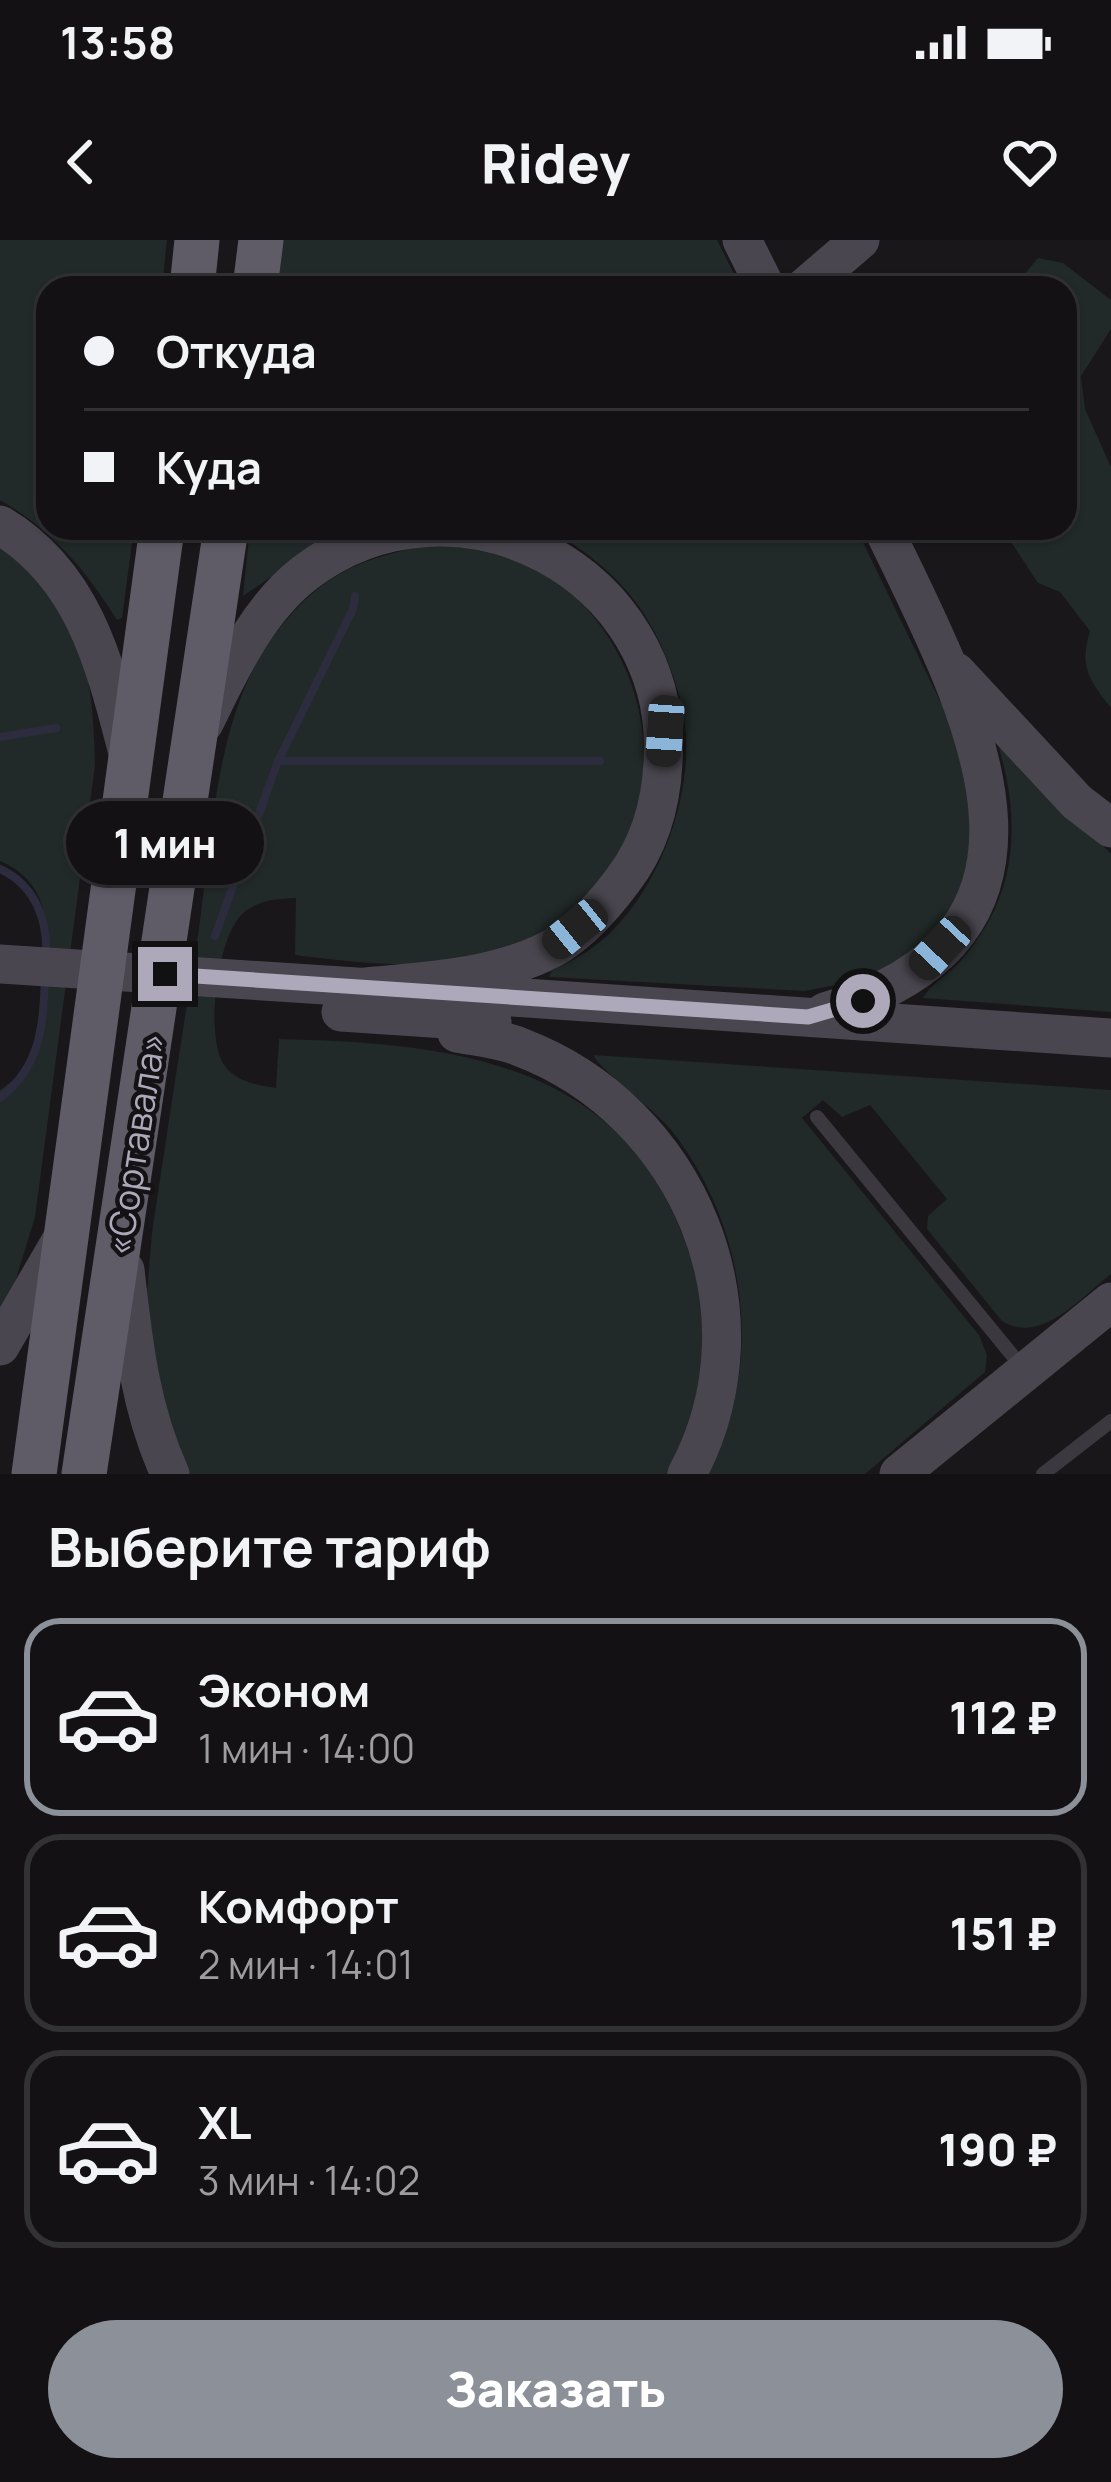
<!DOCTYPE html>
<html lang="ru">
<meta charset="utf-8">
<style>
body{margin:0;font-family:Manrope,sans-serif;background:#201f22;color:#f1f3f6;height:100vh;display:flex;flex-direction:column;font-size:45px;white-space:nowrap}
*{box-sizing:border-box;margin:0}
p{font-size:39px;color:#9d9da0}
.icon{flex:none;width:66px;height:66px;fill:none;stroke:currentColor;stroke-width:2;stroke-linecap:round;stroke-linejoin:round}
.map{position:relative;height:1234px;overflow:hidden}
.drawer{display:flex;flex-direction:column;background:#131114;flex:1}
.drawer>*{flex:none}
.hud{position:absolute;left:36px;top:36px;width:1041px;height:264px;border-radius:36px;box-shadow:0 3px 9px #0004,0 0 0 3px #323134;display:grid;align-content:center;height:264px;padding:0 48px;background:#131114}
.end{position:absolute;width:54px;height:54px;margin:-27px;border:15px solid #ada9ba;background:#111;box-shadow:0 0 0 6px #111}
.from{border-radius:50%}
.bubble{position:absolute;height:84px;border-radius:42px;background:#131114;box-shadow:0 3px 9px #0004,0 0 0 3px #323134;font-size:39px;font-weight:800;line-height:84px;text-align:center}
.car{position:absolute;width:36px;height:72px;margin:-36px -18px;border-radius:15px;box-shadow:0 0 9px 3px #0007;background:linear-gradient(#222 24%,#8ab4d8 0 40%,#222 0 76%,#8ab4d8 0 86%,#222 0)}
.hud b{display:flex;align-items:center;gap:42px;height:114px;font-size:45px}
.hud b+b{border-top:3px solid #323134}
.hud i{width:30px;height:30px;background:#f1f3f6}
ul{padding:0;list-style:none}
li{display:flex;align-items:center;gap:36px;height:198px;margin:0 24px 18px;padding:0 24px;border:6px solid #323134;border-radius:36px}
li div{flex:1}
li b{display:block;font-size:45px}
li em{font-style:normal;font-weight:800}
li.active{border-color:#8c9099}
li>.icon{width:108px;height:108px;stroke-width:1.5}
h2{padding:0 48px;font-size:54px;line-height:144px}
.cta{display:flex;gap:24px;margin-top:auto;padding:24px 48px}
.cta a{flex:1;height:138px;border-radius:72px;background:#8c9099;color:#fff;font-size:48px;font-weight:800;line-height:138px;text-align:center}
.status{display:flex;justify-content:space-between;align-items:center;height:84px;padding:0 60px;background:#131114;direction:ltr}
.status svg{height:33px;fill:currentColor}
header{display:flex;justify-content:space-between;align-items:center;height:156px;padding:0 48px;background:#131114;font-size:54px;font-weight:800}
.map>svg:first-child{display:block}
.green{fill:#212a28}
.lines{fill:none;stroke-linecap:round;stroke-linejoin:round}
.stream{stroke:#2d2c3f;stroke-width:8}
.service{stroke:#3b383f;stroke-width:14}
.secondary{stroke:#49464f;stroke-width:39}
.trunk{stroke:#605c67;stroke-width:45}
.route{stroke:#ada9ba;stroke-width:15}
.labels{text-anchor:middle;dominant-baseline:central;stroke-width:9;stroke-linejoin:round;paint-order:stroke}
.street-label{font-size:36px;fill:#ada9ba;stroke:#141215}
</style>
<div class="status"><b>13:58</b><svg viewBox="0 0 49 12"><path d="M0 12V9h3v3zM5 12V6h3v6zM10 12V3h3v9zM15 12V0h3v12zM26 1h20v11H26zM47 4h2v5h-2z"/></svg></div>
<header><svg class="icon" aria-label="back" viewBox="0 0 24 24"><path d="M15 5l-7 7 7 7"/></svg>Ridey<svg class="icon" aria-label="heart" viewBox="0 0 24 24"><path d="M12 20l-8-8c-3-5 5-10 8-4 3-6 11-1 8 4z"/></svg></header>
<div class="map">
<svg width="1111" height="1234" viewBox="0 0 1111 1234">
<rect width="100%" height="100%" fill="#19171a"/>
<g class="green">
<path d="M0,0H167L162,48H48V288H134L122,378L117,380C85,329 53,291 0,260Z"/>
<polygon points="283,0 717,0 741,48 278,48"/>
<path d="M1038,18L1063,23L1111,60V89L1081,136L1085,169L1111,227V468C1089,440 1079,427 1090,391L1060,352L1038,343L1002,288H1065V48H1013Z"/>
<polygon points="250,288 343,288 243,356"/>
<path d="M549,288H856L958,498L976,621L955,671L909,717L858,741L804,751L549,737L552,731C565,723 580,717 592,708C654,664 694,561 685,486C680,448 665,407 644,374C621,337 585,311 549,288Z"/>
<path d="M0,304C16,318 34,332 49,348C89,391 94,469 95,525L35,977L8,1065L0,1077V850C16,839 30,827 37,809C44,791 44,770 45,752C50,703 55,643 0,621Z"/>
<path d="M425,305C460,307 498,308 532,323C557,334 576,355 593,376C675,477 657,621 544,691C471,737 375,725 295,715L296,658C276,659 259,660 243,673C217,696 204,799 225,826C237,842 257,845 276,848L279,799C444,803 617,819 683,996C701,1041 711,1099 701,1148C696,1177 679,1207 669,1234H189L163,1182L146,1064L152,993C167,893 182,794 198,695C213,596 214,470 279,389C324,333 357,321 425,305Z"/>
<path d="M996,498L1111,614V772L923,758C933,741 951,733 963,718C1020,653 1021,576 996,498Z"/>
<path d="M593,815L1111,850V1034C1080,1058 1042,1105 1002,1081L927,989L928,976L947,959L870,865L842,877L823,860L802,878L979,1095L987,1115L985,1132L865,1234H707C766,1126 747,987 672,891C654,869 601,831 593,815Z"/>
</g>
<g class="lines">
<g class="stream">
<polyline points="0,497 56,488"/>
<polyline points="278,521 600,521"/>
<path d="M0,629C35,645 48,680 46,716"/>
<polyline points="215,696 278,521 353,369 355,356"/>
<path d="M0,858C41,826 43,786 45,737"/>
</g>
<g class="service">
<polyline points="817,877 1022,1127"/>
<polyline points="1043,1234 1111,1181"/>
</g>
<g class="secondary">
<polyline points="742,0 766,48"/>
<polyline points="804,48 860,0"/>
<path d="M0,285C84,335 105,424 128,513"/>
<polyline points="956,432 1077,562 1111,588"/>
<path d="M204,483C230,430 257,370 305,333C456,218 675,333 663,522C661,565 649,606 623,640C603,667 575,699 543,713C486,739 427,741 366,747"/>
<polyline points="0,724 387,749"/>
<polyline points="452,753 1111,798"/>
<polyline points="341,772 492,782"/>
<path d="M825,772C1097,692 967,463 883,288"/>
<path d="M457,793C478,797 501,799 520,807C689,871 774,1072 687,1234"/>
<path d="M125,1030C133,1102 140,1168 170,1234"/>
<polyline points="0,1106 61,1001"/>
<polyline points="899,1234 1111,1062"/>
</g>
<g class="trunk">
<polyline points="192,48 197,0"/>
<polyline points="255,48 261,0"/>
<polyline points="34,1234 162,288"/>
<polyline points="84,1234 226,288"/>
</g>
</g>
<g class="lines">
<polyline class="route" points="165,734 808,777 863,761"/>
</g>
<g class="labels">
<g class="street-label">
<text transform="translate(135 904) rotate(-81)">«Сортавала»</text>
</g>
</g>
</svg>
<i class="end from" style="left:863px;top:761px"></i>
<i class="end" style="left:165px;top:734px"></i>
<div class="bubble" style="left:66px;top:561px;width:198px">1 мин</div>
<i class="car" style="left:665px;top:491px;rotate:184deg"></i>
<i class="car" style="left:575px;top:689px;rotate:231deg"></i>
<i class="car" style="left:940px;top:708px;rotate:223deg"></i>
<div class="hud">
<b><i class="from"></i>Откуда</b>
<b><i></i>Куда</b>
</div>
</div>
<section class="drawer">
<h2>Выберите тариф</h2>
<ul>
<li class="active"><svg class="icon" aria-label="car" viewBox="0 0 24 24"><path d="M5 17H2v-5l4-1 3-4h7l3 4 3 1v5h-3M9 17h6M6 11h13"/><circle cx="7" cy="17" r="2"/><circle cx="17" cy="17" r="2"/></svg><div><b>Эконом</b><p>1 мин · 14:00</p></div><em>112 ₽</em></li>
<li><svg class="icon" aria-label="car" viewBox="0 0 24 24"><path d="M5 17H2v-5l4-1 3-4h7l3 4 3 1v5h-3M9 17h6M6 11h13"/><circle cx="7" cy="17" r="2"/><circle cx="17" cy="17" r="2"/></svg><div><b>Комфорт</b><p>2 мин · 14:01</p></div><em>151 ₽</em></li>
<li><svg class="icon" aria-label="car" viewBox="0 0 24 24"><path d="M5 17H2v-5l4-1 3-4h7l3 4 3 1v5h-3M9 17h6M6 11h13"/><circle cx="7" cy="17" r="2"/><circle cx="17" cy="17" r="2"/></svg><div><b>XL</b><p>3 мин · 14:02</p></div><em>190 ₽</em></li>
</ul>
<div class="cta"><a>Заказать</a></div>
</section>
